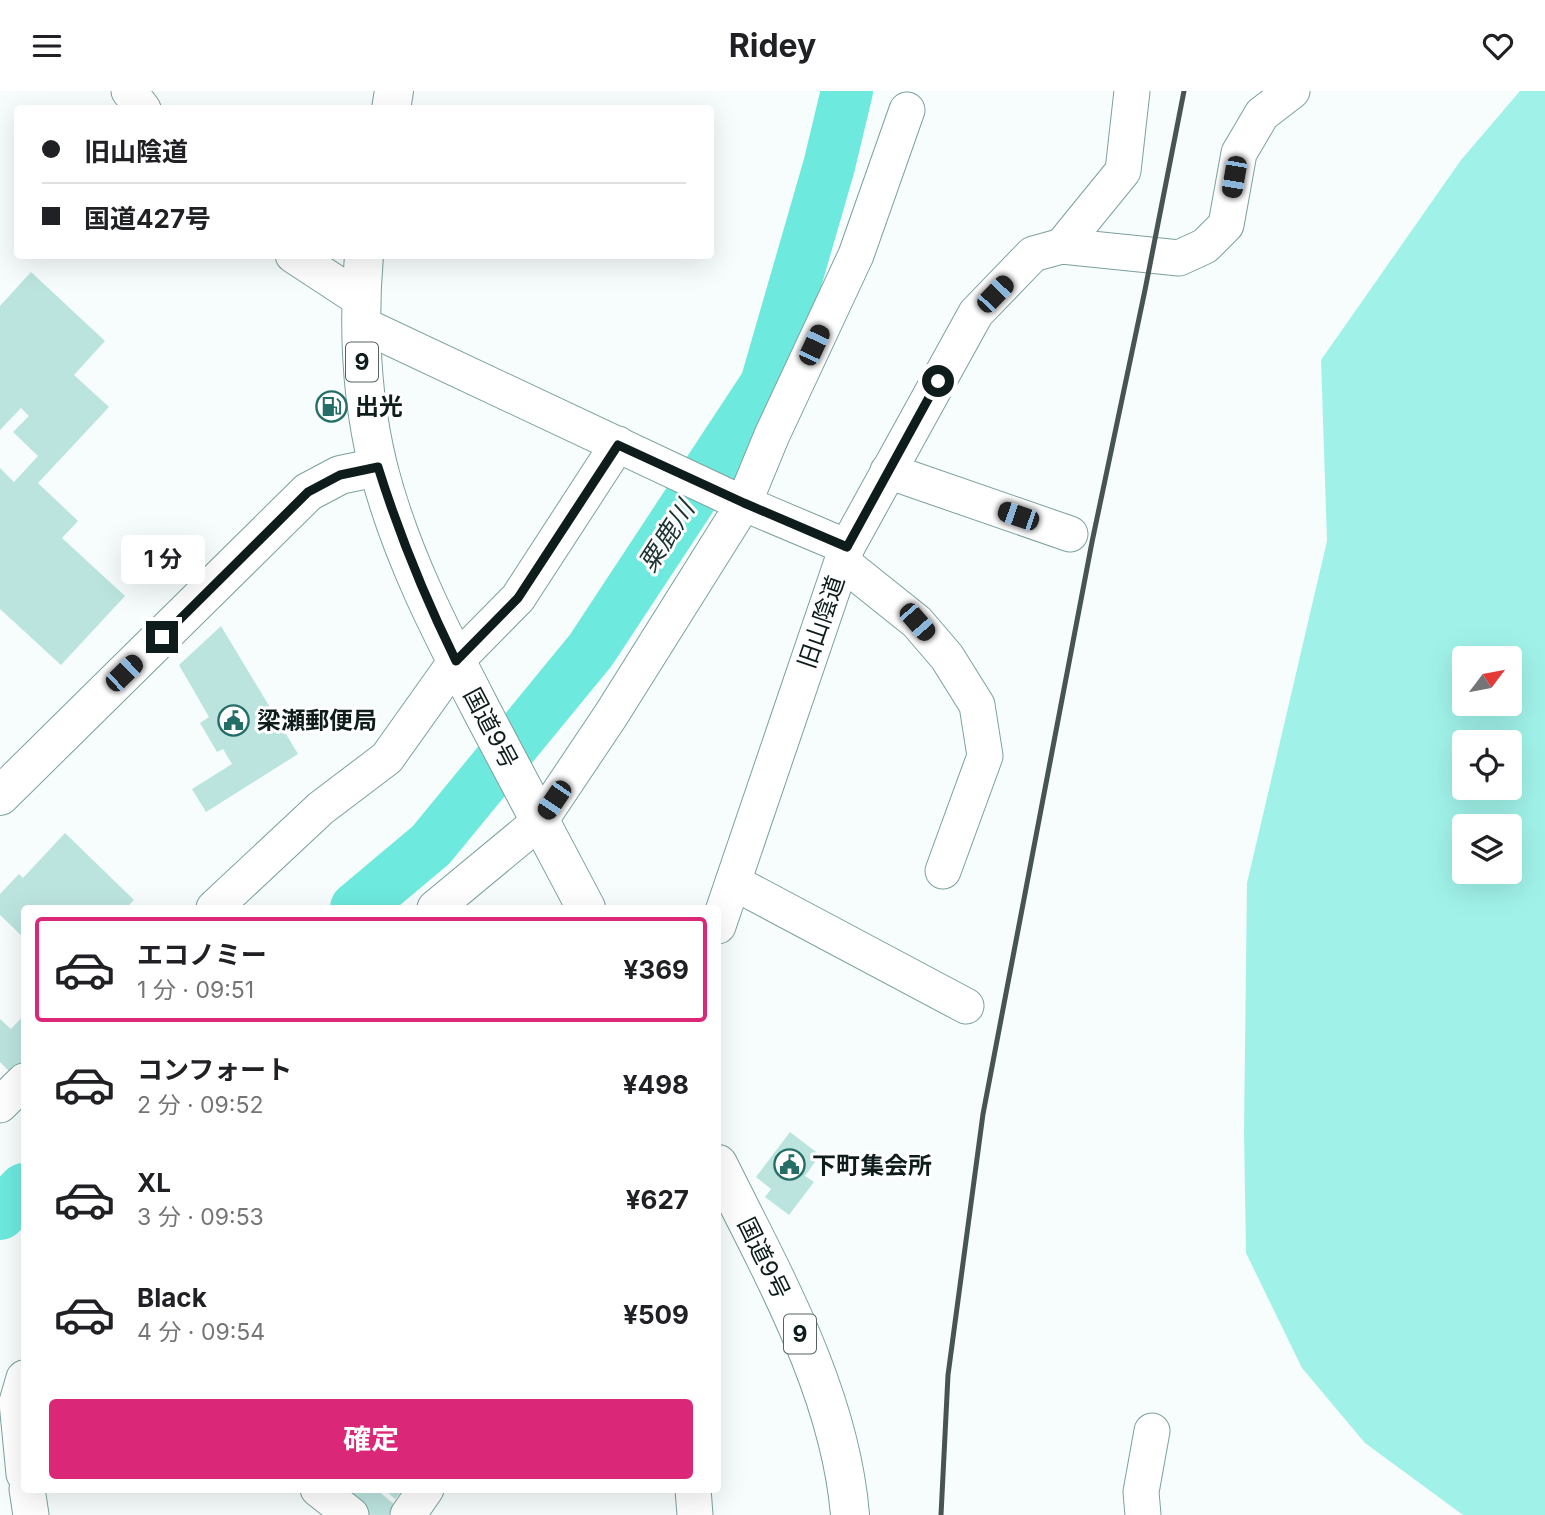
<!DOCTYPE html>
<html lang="ja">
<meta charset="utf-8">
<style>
body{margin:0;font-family:Inter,"Noto Sans JP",sans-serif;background:#f2f2f2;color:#202124;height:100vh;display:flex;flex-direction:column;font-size:26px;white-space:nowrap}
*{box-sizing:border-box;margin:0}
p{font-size:23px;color:#757577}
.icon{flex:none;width:38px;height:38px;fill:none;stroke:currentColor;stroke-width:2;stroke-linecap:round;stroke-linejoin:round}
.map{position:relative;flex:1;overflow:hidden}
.sheet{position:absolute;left:21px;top:814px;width:700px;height:588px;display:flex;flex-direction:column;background:#fff;border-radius:7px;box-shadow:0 7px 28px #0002}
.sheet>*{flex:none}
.banner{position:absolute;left:14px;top:14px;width:700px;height:154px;border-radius:7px;box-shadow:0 7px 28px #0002;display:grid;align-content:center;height:154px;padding:0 28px;background:#fff}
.needle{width:46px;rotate:58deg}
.tools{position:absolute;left:1452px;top:555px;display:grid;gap:14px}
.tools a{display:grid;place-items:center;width:70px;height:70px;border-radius:7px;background:#fff;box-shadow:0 7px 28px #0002;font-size:35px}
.end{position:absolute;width:32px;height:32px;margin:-16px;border:9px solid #0e1d1c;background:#fff;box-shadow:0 0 0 4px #fff}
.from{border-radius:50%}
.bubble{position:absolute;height:49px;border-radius:7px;background:#fff;box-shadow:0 7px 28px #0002;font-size:23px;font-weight:700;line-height:49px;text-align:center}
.car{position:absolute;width:21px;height:42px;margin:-21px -10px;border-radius:9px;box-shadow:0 0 5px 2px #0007;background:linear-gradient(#222 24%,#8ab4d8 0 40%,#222 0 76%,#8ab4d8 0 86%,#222 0)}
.banner b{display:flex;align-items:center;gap:24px;height:66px;font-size:26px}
.banner b+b{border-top:2px solid #e0e0e0}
.banner i{width:18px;height:18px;background:#202124}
ul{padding:12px 0 0;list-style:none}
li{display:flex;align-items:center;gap:21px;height:105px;margin:0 14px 10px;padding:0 14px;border:4px solid transparent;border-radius:7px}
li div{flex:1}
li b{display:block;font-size:26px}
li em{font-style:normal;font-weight:700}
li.current{border-color:#db2777}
li>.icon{width:63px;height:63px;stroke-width:1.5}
.primary-button{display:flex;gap:14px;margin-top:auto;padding:14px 28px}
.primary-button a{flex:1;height:80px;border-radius:7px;background:#db2777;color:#fff;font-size:28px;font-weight:700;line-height:80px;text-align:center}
header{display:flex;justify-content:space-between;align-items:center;height:91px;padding:0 28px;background:#fff;font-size:32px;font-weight:700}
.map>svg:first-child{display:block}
.green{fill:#a0f2e9;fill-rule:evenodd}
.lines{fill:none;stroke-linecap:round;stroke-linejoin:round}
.river{stroke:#6de9de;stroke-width:52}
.building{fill:#bce4df}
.street-casing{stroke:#7ba19d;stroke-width:37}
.highway-casing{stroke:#7ba19d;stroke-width:40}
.street{stroke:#fff;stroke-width:35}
.highway{stroke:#fff;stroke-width:38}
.rail{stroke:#475453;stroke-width:5}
.route{stroke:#0e1d1c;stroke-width:9}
.labels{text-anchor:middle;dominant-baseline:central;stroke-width:6;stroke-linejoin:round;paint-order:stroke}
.shield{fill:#fff;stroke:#566160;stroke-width:2}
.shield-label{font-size:23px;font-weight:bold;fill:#0e1d1c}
.poi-label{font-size:24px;font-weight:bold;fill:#0e1d1c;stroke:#fff;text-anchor:start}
.street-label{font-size:24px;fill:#0e1d1c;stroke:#fff}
.water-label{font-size:26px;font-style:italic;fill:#1d3331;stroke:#fff}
</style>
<header><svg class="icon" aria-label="menu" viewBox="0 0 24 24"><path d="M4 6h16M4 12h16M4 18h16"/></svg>Ridey<svg class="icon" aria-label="heart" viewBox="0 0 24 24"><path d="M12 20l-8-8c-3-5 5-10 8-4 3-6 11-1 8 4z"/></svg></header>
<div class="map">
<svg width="1545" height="1424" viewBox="0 0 1545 1424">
<rect width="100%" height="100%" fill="#f6fdfc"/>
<path class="green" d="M1520,0H1545V1424H1463L1365,1352L1302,1277L1246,1162L1244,1041L1247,792L1327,450L1321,269L1461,69ZM1465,567H1510V612H1465ZM1465,651H1510V696H1465ZM1465,735H1510V780H1465Z"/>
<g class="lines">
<g class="river">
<polyline points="356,817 431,754 591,559 766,293 829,75 847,0"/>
<polyline points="0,1123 24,1098"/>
</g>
</g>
<g class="building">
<polygon points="31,181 105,250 74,284 109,316 38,392 78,430 62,447 125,505 61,574 0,518 0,377 14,391 38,365 13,341 29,325 21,317 0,339 0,215"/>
<polygon points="221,535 298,663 206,721 192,698 232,673 223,658 217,661 200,632 209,626 179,574"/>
<polygon points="65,742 134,809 126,817 24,817 24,847 0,824 0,803 19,783 23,787"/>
<polygon points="24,924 24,970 12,983 0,971 0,928 11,938"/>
<polygon points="790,1041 820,1064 805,1085 814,1091 789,1124 765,1106 771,1098 756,1086"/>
<polygon points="326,1398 376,1398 396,1415 389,1424 358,1424"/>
<polygon points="384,1398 404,1398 395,1408"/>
</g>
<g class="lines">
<defs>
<g id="street">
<polyline points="129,0 143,18"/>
<polyline points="1062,155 1123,80 1132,0"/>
<polyline points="293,164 360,208"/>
<polyline points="361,233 731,407 847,456"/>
<polyline points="888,380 1070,443"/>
<polyline points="842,471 917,531 947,566 977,614 985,665 943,780"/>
<polyline points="733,791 966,915"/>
<polyline points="214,817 321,717 387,667 456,570 518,507 618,353"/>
<polyline points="435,817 540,730 611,624 744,412 772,344 856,164 907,19"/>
<polyline points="718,835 847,456 976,222 1033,163 1062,155 1179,167 1205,155 1226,134 1239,62 1262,23 1292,0"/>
<polyline points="0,1014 24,990"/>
<polyline points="24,1287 17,1311 24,1383"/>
<polyline points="27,1398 31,1424"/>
<polyline points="318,1398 351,1424"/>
<polyline points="693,1398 695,1424"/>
<polyline points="408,1424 426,1398"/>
<polyline points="1143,1424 1141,1401 1152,1340"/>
</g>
<g id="highway">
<polyline points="391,18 394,0"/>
<path d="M364,164C358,235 361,306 378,375C400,463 443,545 484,624C518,689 552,753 586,817"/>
<polyline points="0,705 308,401 340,384 378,376"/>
<path d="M718,1073C772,1182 840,1300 850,1424"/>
</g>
</defs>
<use href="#street" class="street-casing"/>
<use href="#highway" class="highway-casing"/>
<use href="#street" class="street"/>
<use href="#highway" class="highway"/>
<polyline class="rail" points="941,1424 948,1284 983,1023 1092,451 1145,199 1184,0"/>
</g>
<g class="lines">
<path class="route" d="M162,546L308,401L340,384L378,376C399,443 425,507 456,570L518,507L618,354L744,412L847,456L938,290"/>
</g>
<defs>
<symbol id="fuel-ring" viewBox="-11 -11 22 22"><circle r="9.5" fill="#fff" stroke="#246e67" stroke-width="1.5"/><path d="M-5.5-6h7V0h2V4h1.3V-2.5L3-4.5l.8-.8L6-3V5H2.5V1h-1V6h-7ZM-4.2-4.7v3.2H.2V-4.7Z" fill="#246e67"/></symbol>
<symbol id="civic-ring" viewBox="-11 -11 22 22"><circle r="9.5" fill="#fff" stroke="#246e67" stroke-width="1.5"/><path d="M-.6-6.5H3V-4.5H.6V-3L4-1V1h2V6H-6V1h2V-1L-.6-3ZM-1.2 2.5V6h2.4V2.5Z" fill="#246e67"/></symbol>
</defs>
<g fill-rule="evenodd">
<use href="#fuel-ring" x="314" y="298" width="35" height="35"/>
<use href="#civic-ring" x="216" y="612" width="35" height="35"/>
<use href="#civic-ring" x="772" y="1056" width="35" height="35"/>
</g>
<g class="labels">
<g class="shield">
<rect x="346" y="251.5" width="32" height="39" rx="5"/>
<rect x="784" y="1223.5" width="32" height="39" rx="5"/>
</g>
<g class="shield-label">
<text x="362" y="271">9</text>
<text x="800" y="1243">9</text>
</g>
<g class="poi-label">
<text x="355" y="315">出光</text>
<text x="257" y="629">梁瀬郵便局</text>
<text x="812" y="1074">下町集会所</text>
</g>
<g class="street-label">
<text transform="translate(821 531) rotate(-71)">旧山陰道</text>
<text transform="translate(491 637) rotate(62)">国道9号</text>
<text transform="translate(764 1167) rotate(64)">国道9号</text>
</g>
<g class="water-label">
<text transform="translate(666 445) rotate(-57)">粟鹿川</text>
</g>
</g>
</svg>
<div class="tools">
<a><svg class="needle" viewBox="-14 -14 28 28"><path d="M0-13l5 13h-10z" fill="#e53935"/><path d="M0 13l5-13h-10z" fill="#757577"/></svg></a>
<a><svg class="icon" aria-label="locate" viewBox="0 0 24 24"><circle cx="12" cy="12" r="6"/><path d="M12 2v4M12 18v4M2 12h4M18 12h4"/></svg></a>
<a><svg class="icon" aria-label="layers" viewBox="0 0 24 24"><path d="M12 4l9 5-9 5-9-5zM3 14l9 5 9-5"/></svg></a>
</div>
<i class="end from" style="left:938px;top:290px"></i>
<i class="end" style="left:162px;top:546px"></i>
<div class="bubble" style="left:121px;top:444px;width:84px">1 分</div>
<i class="car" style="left:1234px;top:86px;rotate:190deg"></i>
<i class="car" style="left:995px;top:203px;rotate:44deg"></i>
<i class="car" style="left:814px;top:254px;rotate:25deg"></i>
<i class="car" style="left:1018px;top:425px;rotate:289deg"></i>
<i class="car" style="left:917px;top:531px;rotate:139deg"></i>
<i class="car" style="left:124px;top:582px;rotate:46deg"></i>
<i class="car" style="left:554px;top:709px;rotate:214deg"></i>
<div class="banner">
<b><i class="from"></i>旧山陰道</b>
<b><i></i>国道427号</b>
</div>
<section class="sheet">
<ul>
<li class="current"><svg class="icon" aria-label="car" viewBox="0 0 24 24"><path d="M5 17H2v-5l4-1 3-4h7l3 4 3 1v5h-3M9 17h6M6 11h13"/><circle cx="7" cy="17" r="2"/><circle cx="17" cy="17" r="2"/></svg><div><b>エコノミー</b><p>1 分 · 09:51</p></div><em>¥369</em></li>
<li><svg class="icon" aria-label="car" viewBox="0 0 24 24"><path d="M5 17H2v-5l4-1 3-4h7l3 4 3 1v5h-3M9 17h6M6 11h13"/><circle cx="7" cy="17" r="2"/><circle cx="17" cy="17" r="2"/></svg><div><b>コンフォート</b><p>2 分 · 09:52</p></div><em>¥498</em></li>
<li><svg class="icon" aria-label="car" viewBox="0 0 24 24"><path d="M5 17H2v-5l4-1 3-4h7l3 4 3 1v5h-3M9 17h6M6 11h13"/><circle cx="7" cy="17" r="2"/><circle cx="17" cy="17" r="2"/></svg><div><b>XL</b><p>3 分 · 09:53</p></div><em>¥627</em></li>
<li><svg class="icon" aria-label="car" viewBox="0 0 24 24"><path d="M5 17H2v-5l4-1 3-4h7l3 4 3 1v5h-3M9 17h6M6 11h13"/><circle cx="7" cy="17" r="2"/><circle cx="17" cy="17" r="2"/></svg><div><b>Black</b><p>4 分 · 09:54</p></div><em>¥509</em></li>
</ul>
<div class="primary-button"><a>確定</a></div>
</section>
</div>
